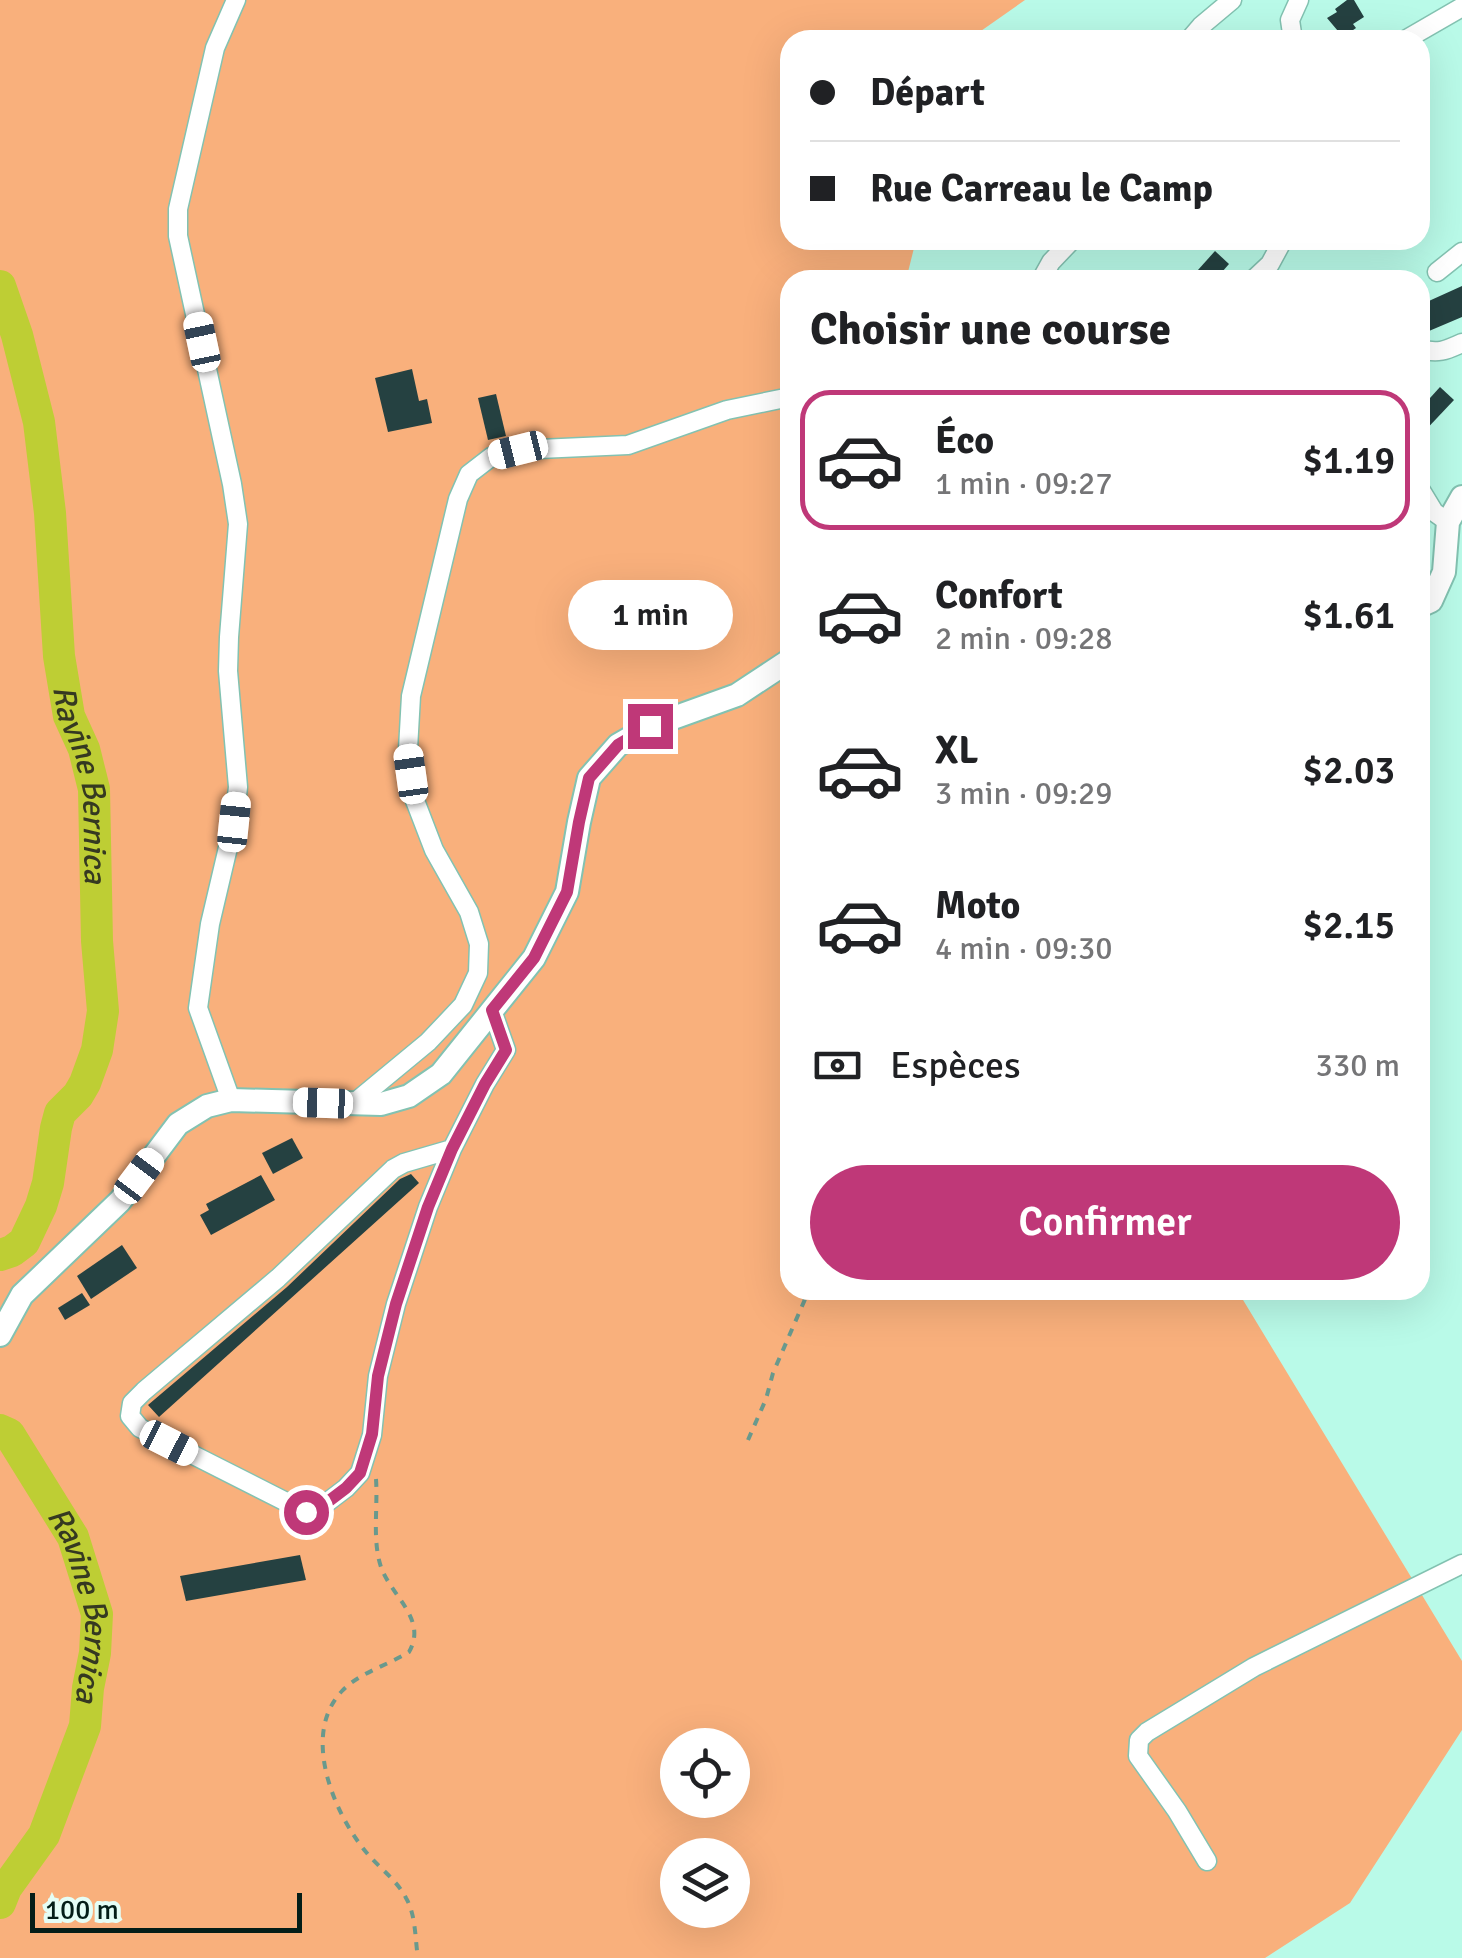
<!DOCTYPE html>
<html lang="fr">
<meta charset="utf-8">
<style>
body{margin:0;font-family:Signika,sans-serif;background:#f2f2f2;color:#202124;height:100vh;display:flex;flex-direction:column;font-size:38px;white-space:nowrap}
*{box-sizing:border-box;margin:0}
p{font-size:32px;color:#757577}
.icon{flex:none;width:55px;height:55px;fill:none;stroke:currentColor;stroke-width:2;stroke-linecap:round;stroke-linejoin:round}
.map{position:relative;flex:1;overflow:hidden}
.details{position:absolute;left:780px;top:270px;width:650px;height:1030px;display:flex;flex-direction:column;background:#fff;border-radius:30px;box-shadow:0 10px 40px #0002}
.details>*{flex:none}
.top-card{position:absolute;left:780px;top:30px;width:650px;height:220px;border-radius:30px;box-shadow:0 10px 40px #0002;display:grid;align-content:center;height:220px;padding:0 30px;background:#fff}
.tools{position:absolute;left:660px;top:1728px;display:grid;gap:20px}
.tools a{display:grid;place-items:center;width:90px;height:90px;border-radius:50%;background:#fff;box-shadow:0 10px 40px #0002;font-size:50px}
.scale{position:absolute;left:30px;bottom:25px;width:272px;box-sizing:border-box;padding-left:10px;border:5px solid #041e18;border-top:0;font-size:28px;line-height:35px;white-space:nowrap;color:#041e18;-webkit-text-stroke:8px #e5fef6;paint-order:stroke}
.end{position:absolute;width:45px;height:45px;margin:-22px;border:12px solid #bf3878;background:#fff;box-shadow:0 0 0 5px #fff}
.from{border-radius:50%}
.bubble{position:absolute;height:70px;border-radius:35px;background:#fff;box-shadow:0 10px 40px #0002;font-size:32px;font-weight:600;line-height:70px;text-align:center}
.car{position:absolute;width:30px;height:60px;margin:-30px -15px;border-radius:12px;box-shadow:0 0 8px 2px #0007;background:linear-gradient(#fff 24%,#345 0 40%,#fff 0 76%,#345 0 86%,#fff 0)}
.top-card b{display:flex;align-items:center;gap:35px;height:95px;font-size:38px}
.top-card b+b{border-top:2px solid #e0e0e0}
.top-card i{width:25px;height:25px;background:#202124}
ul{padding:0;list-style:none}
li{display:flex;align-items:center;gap:30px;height:140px;margin:0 20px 15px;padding:0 10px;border:5px solid transparent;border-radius:30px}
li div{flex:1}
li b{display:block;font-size:38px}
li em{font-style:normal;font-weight:600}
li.on{border-color:#bf3878}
li>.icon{width:90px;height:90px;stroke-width:1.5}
h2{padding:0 30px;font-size:45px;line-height:120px}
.pay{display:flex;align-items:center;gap:25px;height:110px;padding:0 30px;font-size:38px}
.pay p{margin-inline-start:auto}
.cta{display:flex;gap:20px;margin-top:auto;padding:20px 30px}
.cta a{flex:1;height:115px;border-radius:60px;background:#bf3878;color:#fff;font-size:40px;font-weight:600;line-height:115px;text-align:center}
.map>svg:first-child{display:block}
.green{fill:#f9b07c;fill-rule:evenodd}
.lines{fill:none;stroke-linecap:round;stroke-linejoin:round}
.river{stroke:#bece34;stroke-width:32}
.building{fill:#254141}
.minor-casing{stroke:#83c2b1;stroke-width:21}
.major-casing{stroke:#83c2b1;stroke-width:26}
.path{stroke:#69998d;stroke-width:4;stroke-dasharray:8 8;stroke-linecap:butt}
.minor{stroke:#fff;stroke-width:18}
.major{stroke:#fff;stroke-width:22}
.route{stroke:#bf3878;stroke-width:12}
.labels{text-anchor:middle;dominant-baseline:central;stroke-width:10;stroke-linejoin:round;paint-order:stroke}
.water-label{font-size:32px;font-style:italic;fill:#353921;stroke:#e5fef6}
</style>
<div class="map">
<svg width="1462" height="1958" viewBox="0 0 1462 1958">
<rect width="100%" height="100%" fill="#b9fae8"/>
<path class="green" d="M0,0H1025L968,40H790V240H916L906,280H790V1290H1237L1462,1661V1730L1350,1903L1265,1958H0ZM678,1745H732V1800H678ZM678,1855H732V1910H678Z"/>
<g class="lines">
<g class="river">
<path id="s1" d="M0,286L17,335L39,422L50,513L59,656L69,716L84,749L94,789L97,941L103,1011L97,1050L85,1083L78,1095L60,1113L56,1128L48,1183L41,1206L24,1242L12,1251L0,1255"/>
<path id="s2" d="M0,1430L9,1434L73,1537L97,1614L95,1653L88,1688L85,1726L44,1835L6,1888L0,1903"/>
</g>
</g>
<g class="building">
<polygon points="1347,0 1354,0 1364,17 1353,24 1356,28 1343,37 1327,18 1337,12 1335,9"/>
<polygon points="1215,251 1229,264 1215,280 1189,280"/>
<polygon points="1462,286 1462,317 1429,331 1427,326 1420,329 1420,305"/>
<polygon points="412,369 419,401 427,399 432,423 388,432 375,378"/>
<polygon points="1440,387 1454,400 1420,436 1420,409"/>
<polygon points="496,394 506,436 488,440 478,398"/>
<polygon points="292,1138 303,1158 273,1174 262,1153"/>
<polygon points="411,1174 419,1183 159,1417 148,1405 287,1287 400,1179"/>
<polygon points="261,1175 275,1200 211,1235 200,1215 209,1210 206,1204"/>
<polygon points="122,1245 137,1268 91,1299 77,1276"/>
<polygon points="82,1293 90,1305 65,1320 58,1308"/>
<polygon points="300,1555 306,1580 186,1601 180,1576"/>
</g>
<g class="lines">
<defs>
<g id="minor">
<polyline points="1189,40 1201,26 1232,0"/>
<polyline points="1293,40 1290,20 1299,0"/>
<polyline points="1405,40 1462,7"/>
<polyline points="1437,272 1462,252"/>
<polyline points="1041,280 1051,262 1072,240"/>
<polyline points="1253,280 1270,264 1283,240"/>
<path d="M1420,348C1436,355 1447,350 1462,343"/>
<polyline points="1420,489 1434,512 1448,522"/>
<polyline points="231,1100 198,1008 210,924 234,822 238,787 228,671 229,637 238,524 232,484 178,236 178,209 215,48 236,0"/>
<polyline points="353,1104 428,1042 463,1005 478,973 479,944 469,912 434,850 414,798 408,749 411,696 458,499 469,474 491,457 517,450 628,445 727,410 790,397"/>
<polyline points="452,1149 404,1163 393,1169 278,1278 144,1391 132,1403 130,1416 140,1428 306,1512 317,1510 346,1488 360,1473 372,1435 378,1376 396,1304 428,1207 452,1149 485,1084 506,1050 492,1010"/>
<polyline points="1207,1861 1177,1811 1138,1756 1139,1740 1147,1732 1254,1667 1462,1564"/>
</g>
<g id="major">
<polyline points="1420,606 1431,601 1444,572 1448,522 1462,497"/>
<polyline points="0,1335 22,1295 120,1201 178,1124 207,1106 231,1100 381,1104 409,1096 441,1074 534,958 567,892 579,822 589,778 618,745 651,726 737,695 790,660"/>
</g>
</defs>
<use href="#minor" class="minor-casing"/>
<use href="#major" class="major-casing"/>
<g class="path">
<polyline points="748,1440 766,1399 773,1373 809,1290"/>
<path d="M376,1479C378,1508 372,1540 381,1567C391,1596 428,1619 409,1652C388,1665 359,1673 342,1691C301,1734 333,1812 366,1852C378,1867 397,1880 406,1898C416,1915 415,1939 418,1958"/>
</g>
<use href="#minor" class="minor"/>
<use href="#major" class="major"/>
</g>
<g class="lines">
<polyline class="route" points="306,1512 317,1510 346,1488 360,1473 372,1434 378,1376 396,1304 428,1207 452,1149 485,1084 506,1050 492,1010 534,958 567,892 579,822 589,778 618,745 650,726"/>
</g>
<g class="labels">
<g class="water-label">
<text stroke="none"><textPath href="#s1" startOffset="508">Ravine Bernica</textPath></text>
<text stroke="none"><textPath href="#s2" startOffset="200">Ravine Bernica</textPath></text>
</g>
</g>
</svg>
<div class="tools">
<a><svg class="icon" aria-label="locate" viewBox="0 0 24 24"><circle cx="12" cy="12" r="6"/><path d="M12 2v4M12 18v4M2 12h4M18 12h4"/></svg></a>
<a><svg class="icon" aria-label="layers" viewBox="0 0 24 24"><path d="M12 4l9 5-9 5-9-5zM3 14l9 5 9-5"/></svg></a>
</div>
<div class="scale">100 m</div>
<i class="end from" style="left:306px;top:1512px"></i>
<i class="end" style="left:650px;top:726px"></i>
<div class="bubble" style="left:568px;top:580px;width:165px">1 min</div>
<i class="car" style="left:202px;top:342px;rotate:348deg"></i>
<i class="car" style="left:518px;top:450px;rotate:256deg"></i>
<i class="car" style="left:411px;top:774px;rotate:352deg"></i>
<i class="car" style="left:234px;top:822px;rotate:6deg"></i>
<i class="car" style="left:323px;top:1103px;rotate:272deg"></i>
<i class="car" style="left:139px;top:1176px;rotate:37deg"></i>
<i class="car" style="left:169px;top:1443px;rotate:117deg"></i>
<div class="top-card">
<b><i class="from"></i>Départ</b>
<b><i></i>Rue Carreau le Camp</b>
</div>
<section class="details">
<h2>Choisir une course</h2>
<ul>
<li class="on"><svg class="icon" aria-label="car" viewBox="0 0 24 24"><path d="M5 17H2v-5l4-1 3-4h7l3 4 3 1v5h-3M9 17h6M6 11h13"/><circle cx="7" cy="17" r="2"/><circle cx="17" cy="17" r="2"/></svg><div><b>Éco</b><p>1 min · 09:27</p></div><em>$1.19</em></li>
<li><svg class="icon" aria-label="car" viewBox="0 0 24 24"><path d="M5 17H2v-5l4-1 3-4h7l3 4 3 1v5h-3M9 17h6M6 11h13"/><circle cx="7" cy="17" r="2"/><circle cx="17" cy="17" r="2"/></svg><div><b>Confort</b><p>2 min · 09:28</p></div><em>$1.61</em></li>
<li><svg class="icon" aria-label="car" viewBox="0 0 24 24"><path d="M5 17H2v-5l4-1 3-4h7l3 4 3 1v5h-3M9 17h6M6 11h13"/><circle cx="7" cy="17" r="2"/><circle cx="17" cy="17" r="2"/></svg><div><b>XL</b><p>3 min · 09:29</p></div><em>$2.03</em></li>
<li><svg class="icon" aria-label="car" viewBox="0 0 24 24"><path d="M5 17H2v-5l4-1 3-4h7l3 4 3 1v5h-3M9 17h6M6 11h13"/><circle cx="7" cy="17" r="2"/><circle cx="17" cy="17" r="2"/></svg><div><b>Moto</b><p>4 min · 09:30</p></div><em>$2.15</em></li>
</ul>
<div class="pay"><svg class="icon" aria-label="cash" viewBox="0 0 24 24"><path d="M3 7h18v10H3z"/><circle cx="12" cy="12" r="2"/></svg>Espèces<p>330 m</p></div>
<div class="cta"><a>Confirmer</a></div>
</section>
</div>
